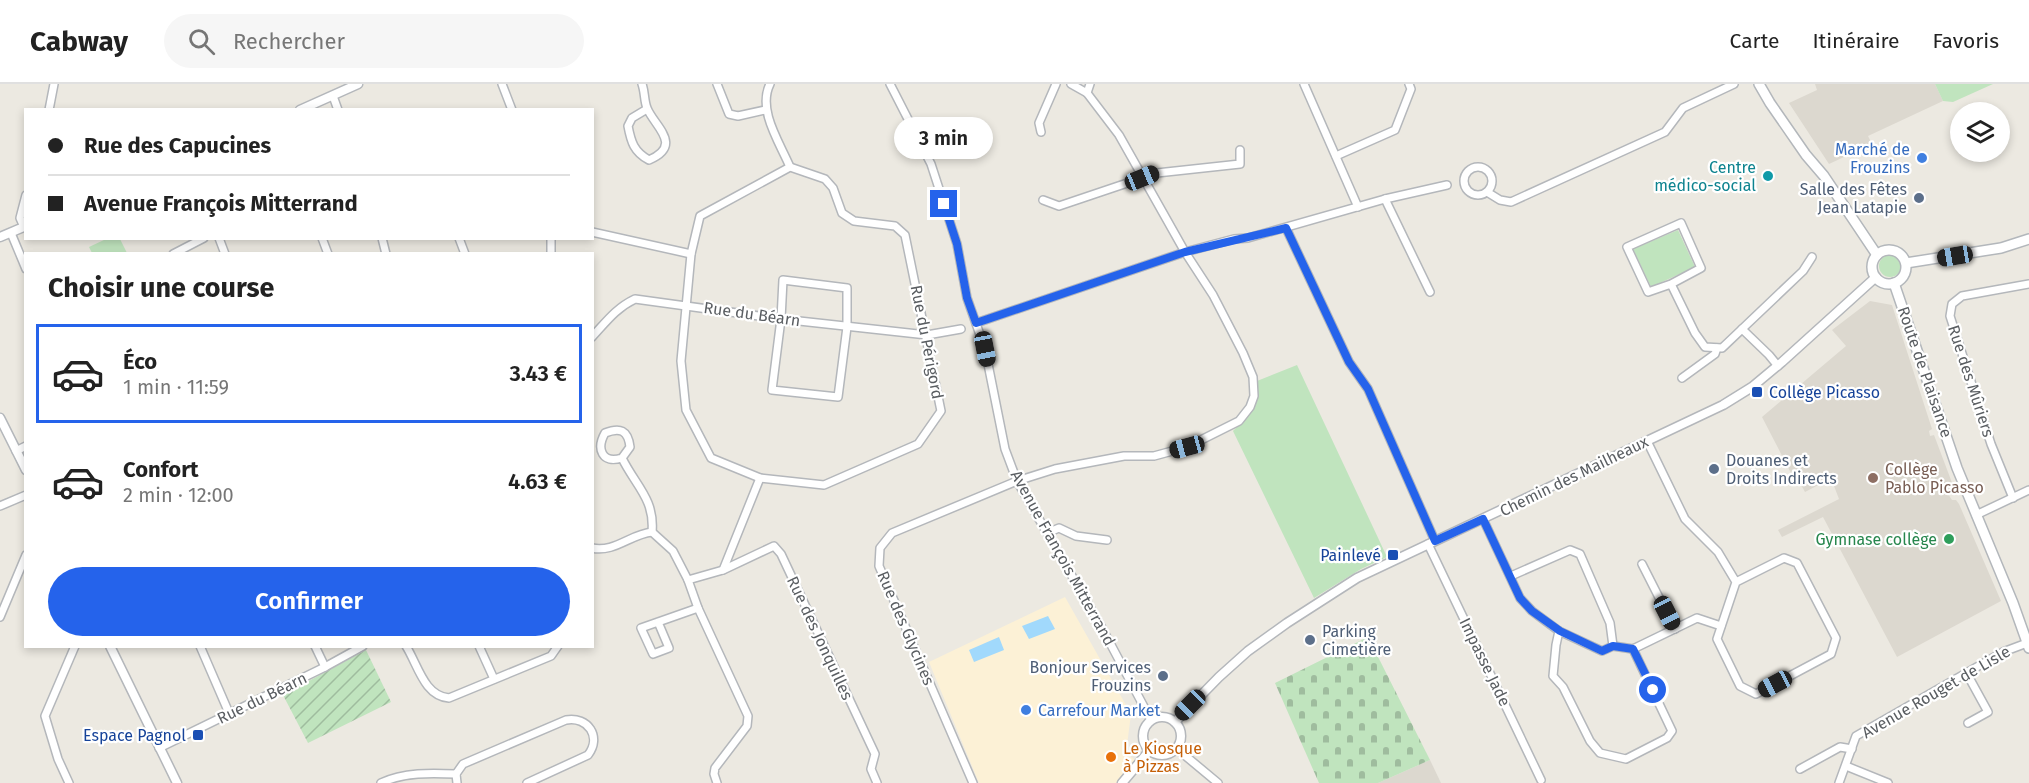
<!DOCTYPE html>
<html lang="fr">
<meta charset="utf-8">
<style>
body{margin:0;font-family:"Fira Sans",sans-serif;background:#f6f6f6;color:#222;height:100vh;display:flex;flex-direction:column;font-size:22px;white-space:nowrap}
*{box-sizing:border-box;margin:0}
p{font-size:20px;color:#767676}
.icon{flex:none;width:33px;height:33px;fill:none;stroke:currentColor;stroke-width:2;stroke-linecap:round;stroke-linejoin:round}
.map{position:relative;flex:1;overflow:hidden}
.panel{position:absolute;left:24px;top:168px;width:570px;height:396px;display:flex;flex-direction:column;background:#fff;border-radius:0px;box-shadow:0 3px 9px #0003}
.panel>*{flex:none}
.hud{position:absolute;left:24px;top:24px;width:570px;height:132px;border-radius:0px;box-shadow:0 3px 9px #0003;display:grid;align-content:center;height:132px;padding:0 24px;background:#fff}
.tools{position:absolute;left:1950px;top:18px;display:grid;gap:12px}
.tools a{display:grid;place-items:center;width:60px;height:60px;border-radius:50%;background:#fff;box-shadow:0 3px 9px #0003;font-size:30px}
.end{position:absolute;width:27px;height:27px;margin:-14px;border:8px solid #2563eb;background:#fff;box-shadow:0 0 0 3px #fff}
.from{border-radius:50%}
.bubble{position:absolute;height:42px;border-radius:21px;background:#fff;box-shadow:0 3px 9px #0003;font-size:20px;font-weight:600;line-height:42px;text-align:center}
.car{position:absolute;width:18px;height:36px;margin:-18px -9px;border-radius:8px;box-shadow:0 0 4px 2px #0007;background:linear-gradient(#222 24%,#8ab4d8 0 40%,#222 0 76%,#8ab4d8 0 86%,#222 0)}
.hud b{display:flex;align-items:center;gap:21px;height:57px;font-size:22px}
.hud b+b{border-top:2px solid #e0e0e0}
.hud i{width:15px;height:15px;background:#222}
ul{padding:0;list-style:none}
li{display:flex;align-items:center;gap:18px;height:99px;margin:0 12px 9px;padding:0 12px;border:3px solid transparent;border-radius:0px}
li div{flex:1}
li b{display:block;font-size:22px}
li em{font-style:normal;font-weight:600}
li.active{border-color:#2563eb}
li>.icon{width:54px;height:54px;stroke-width:1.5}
h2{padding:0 24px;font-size:27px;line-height:72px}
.primary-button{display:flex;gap:12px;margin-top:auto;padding:12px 24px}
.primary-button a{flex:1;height:69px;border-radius:36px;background:#2563eb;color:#fff;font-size:24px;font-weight:600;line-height:69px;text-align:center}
header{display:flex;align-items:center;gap:36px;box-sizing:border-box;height:84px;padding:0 30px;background:#fff;border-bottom:2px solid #e0e0e0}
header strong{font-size:28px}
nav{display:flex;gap:33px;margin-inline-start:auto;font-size:21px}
.search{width:420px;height:54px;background:#f6f6f6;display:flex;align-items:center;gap:15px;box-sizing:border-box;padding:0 21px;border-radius:33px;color:#767676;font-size:22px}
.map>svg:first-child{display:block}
.commercial{fill:#fcf1d6}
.education{fill:#dcd8cf}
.green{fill:#c0e4be}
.cemetery{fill:url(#cemetery-stones)}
.garden{fill:url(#garden-furrows)}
.water{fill:#a1d9fc}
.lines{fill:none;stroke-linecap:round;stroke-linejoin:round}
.minor-casing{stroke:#b4b7bb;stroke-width:10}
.tertiary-casing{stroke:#b4b7bb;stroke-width:11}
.secondary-casing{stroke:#b3b7bb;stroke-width:12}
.minor{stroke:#fff;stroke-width:7}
.tertiary{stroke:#fff;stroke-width:8}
.secondary{stroke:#fff;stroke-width:9}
.route{stroke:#2563eb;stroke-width:8}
.shop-dot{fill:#3f7fe0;stroke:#fff;stroke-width:2}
.culture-dot{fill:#0f9aa8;stroke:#fff;stroke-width:2}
.service-dot{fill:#5c6f8a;stroke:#fff;stroke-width:2}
.transit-dot{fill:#1a4fb4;stroke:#fff;stroke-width:2}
.education-dot{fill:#8d6e63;stroke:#fff;stroke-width:2}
.leisure-dot{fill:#2e9e5b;stroke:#fff;stroke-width:2}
.food-dot{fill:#e8710a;stroke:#fff;stroke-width:2}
.labels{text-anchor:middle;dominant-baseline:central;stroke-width:4.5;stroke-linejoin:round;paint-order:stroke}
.shop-label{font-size:16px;fill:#366cbe;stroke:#fff;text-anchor:end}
.culture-label{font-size:16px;fill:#0d838f;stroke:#fff;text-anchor:end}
.service-label{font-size:16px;fill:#4e5e75;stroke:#fff;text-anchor:end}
.street-label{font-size:16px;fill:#5a5e62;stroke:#fff}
.transit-label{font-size:16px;fill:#164399;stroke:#fff;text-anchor:end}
.education-label{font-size:16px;fill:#785e54;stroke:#fff;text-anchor:start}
.leisure-label{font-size:16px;fill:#27864d;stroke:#fff;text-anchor:end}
.food-label{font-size:16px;fill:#c56008;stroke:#fff;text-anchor:start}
</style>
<header>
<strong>Cabway</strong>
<div class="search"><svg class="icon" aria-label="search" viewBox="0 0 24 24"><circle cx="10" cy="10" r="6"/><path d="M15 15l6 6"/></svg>Rechercher</div>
<nav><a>Carte</a><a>Itinéraire</a><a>Favoris</a></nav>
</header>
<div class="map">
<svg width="2029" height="699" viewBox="0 0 2029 699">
<defs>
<pattern id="cemetery-stones" width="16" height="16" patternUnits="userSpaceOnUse" patternTransform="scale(1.5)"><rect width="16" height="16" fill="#c0e4be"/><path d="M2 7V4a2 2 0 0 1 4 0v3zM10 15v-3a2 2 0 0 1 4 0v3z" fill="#9fbc9e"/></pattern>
<pattern id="garden-furrows" width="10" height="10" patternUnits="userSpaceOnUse" patternTransform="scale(1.5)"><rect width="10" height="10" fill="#c0e4be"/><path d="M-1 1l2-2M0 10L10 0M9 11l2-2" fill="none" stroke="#9fbc9e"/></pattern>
</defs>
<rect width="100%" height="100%" fill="#ece9e1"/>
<polygon class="commercial" points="1065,513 1131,630 1126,669 1135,676 1116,699 979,699 929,578"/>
<g class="education">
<polygon points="1815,0 1935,0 1943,17 1868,52 1872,60 1829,80 1789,19 1817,6"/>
<polygon points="1870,217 1892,221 1932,345 1929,347 1930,352 1934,351 1954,404 1948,410 1952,416 1956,416 1959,420 2001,517 1897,573 1823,433 1782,453 1778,446 1839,415 1834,402 1828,396 1805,408 1796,392 1793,393 1762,333 1846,262 1832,246"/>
<polygon points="1430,676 1441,699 1378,699"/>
</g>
<g class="green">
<polygon points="1935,0 1993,0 1953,18 1943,17"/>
<polygon points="1678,146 1695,183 1651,203 1633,165"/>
<polygon points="106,155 120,155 127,169 92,169 89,163"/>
<circle cx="1890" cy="182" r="11"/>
<path d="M1297,281L1387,473L1361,485L1314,514L1233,347C1249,333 1260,319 1257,297Z"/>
</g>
<polygon class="cemetery" points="1368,553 1430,676 1378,699 1319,699 1275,599"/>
<polygon class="garden" points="366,566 391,618 308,659 283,611"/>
<g class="water">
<polygon points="1048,532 1055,545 1029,555 1022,542"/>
<polygon points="999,553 1004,566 974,578 969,566"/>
</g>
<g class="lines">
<defs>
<g id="minor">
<polyline points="502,0 512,26"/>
<path d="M642,0C645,8 644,17 647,24C654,42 684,61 649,76C634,68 631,58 628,42L632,34L647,25"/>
<polyline points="717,0 729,30 738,32 765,26"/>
<path d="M770,0C757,26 780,59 790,83"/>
<polyline points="890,0 931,80 957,160 967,214 985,265 1005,365 1017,397 1102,544 1151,636"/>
<polyline points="1071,0 1087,9"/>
<polyline points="1304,0 1358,123"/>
<polyline points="333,12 338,26"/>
<polyline points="49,26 54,0"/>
<polyline points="1041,48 1039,39 1056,0"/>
<polyline points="1336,72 1395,46 1411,5 1409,0"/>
<polygon points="790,83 825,95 833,104 842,129 854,137 895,142 905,151 941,327 918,360 824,401 760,394 711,374 686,326 681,277 691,170 700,132"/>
<circle cx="1478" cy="97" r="14"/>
<polyline points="1487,108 1500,116 1511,118 1665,48 1683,24 1734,0"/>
<polyline points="1385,115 1430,208"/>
<polyline points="1043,116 1059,122 1157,89 1240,80 1240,66"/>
<polyline points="24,143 20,134 26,111"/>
<polyline points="1286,144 1349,278 1368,305 1435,457"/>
<polyline points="592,148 691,170"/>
<polyline points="11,149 26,185"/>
<polyline points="219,154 225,170"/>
<polyline points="322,154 328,170"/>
<polyline points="382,154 386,170"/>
<polyline points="459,154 465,170"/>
<polyline points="551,154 551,170"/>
<polyline points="173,170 204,154"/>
<polygon points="783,196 847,204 847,243 838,313 772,306 781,235"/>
<polyline points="1671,200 1648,208 1627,163 1681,139 1701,184 1671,200 1695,249 1705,263 1722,264 1742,245 1769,271 1778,282"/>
<polyline points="976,239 1185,168 1234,155 1248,154 1385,115 1447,101"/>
<polyline points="1742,245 1803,187 1812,173"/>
<path d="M592,253C606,238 616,224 635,215L781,235L927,251L961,245"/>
<polyline points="1682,294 1715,270 1717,264"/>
<polyline points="1647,357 1685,435 1718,468 1736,498 1717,555 1740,602 1756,610 1831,570 1836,554 1797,479 1784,474 1736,498"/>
<polyline points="16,367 26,362"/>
<path d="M622,374C602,380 596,365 605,349C620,343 628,346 630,363L622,374C635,401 655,415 652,448"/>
<polyline points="2013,414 1991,360 1950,232 1952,220 1962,212 2029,200"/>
<polyline points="0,422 26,411"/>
<polyline points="1976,431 2029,406"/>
<polyline points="1483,435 1520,514 1532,527 1559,547 1556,561 1553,592 1563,603 1590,657 1600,669 1626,675 1667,654 1672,647 1633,565"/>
<polyline points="1047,449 1059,444 1076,452 1107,456"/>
<polyline points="1428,460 1541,696"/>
<path d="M592,464C614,469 631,450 652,448L673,467L688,496"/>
<polyline points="1642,480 1675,545"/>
<polyline points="723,486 774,462 781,470 875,670 871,685 877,699"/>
<polyline points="1511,492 1570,466 1580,470 1610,539 1613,562"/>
<polyline points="0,533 26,471"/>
<polyline points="658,538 669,564 653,570 641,544 698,524"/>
<polyline points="1559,547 1602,567 1613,562 1633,565 1697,534 1721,542"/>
<polyline points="200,562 229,629"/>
<polyline points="315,562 325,583"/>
<path d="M406,562C418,581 424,612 449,614L551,572L558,562"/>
<polyline points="479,562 494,595"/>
<polyline points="1966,588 1988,628 1968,639"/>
<polyline points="159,664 325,583 363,562"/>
<polyline points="1176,664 1218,699"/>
<polyline points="1846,682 1888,699"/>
<polyline points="1800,685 1840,663 1852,665"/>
<polyline points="69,699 58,675 45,632 75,562"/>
<path d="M381,699C404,688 431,689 456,690"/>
<path d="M457,699L456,690L463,680L566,636C588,632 602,653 588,671L527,699"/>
<polyline points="717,699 714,690 715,684 747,642 748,632 698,524 688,496 723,486 760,394"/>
<polyline points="973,699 879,482 880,464 892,449 1017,397 1055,385 1124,372 1154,372 1187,363 1239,337 1250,323 1254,312 1253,293 1243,269 1213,211 1185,168 1119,51 1087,9 1090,0"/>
<polyline points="1839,699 1856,652 2003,568 2027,559"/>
</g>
<g id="tertiary">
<polyline points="300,26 358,0"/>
<polyline points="0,153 26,142"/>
<polyline points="0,334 26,386"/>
<polyline points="110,562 177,699"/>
<circle cx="1162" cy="652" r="19"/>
<polyline points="1175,638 1219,593 1248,567 1287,539 1357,494 1723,321 1752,303 1782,278 1876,193"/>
<polyline points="1122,699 1150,666"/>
</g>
<g id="secondary">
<polyline points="1759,0 1770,19 1806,71 1824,92 1877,171"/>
<circle cx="1889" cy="183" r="17"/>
<polyline points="1906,179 2001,164 2029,155"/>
<polyline points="1894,199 1957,384 2013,519 2029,564"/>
</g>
</defs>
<use href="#minor" class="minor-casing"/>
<use href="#tertiary" class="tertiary-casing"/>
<use href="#secondary" class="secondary-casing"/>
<use href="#minor" class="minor"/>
<use href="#tertiary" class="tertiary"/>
<use href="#secondary" class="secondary"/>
</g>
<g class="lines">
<polyline class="route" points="944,120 957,160 967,214 976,239 1185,168 1286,144 1349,278 1368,305 1435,457 1483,435 1520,514 1532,527 1560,547 1602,567 1613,562 1633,565 1653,606"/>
</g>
<g class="shop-dot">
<circle cx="1922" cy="74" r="6"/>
<circle cx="1026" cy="626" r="6"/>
</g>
<circle class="culture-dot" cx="1768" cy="92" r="6"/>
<g class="service-dot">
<circle cx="1919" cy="114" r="6"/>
<circle cx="1714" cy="385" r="6"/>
<circle cx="1310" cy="556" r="6"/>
<circle cx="1163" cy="592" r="6"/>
</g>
<g class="transit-dot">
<rect x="1751" y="302" width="12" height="12" rx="3"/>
<rect x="1387" y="465" width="12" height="12" rx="3"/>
<rect x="192" y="645" width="12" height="12" rx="3"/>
</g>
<circle class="education-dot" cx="1873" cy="394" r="6"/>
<circle class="leisure-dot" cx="1949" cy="455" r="6"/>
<circle class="food-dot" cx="1111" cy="673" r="6"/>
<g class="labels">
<g class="shop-label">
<text x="1910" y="65">Marché de<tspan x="1910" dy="18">Frouzins</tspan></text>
<text x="1038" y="626" text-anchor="start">Carrefour Market</text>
</g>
<g class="culture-label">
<text x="1756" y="83">Centre<tspan x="1756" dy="18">médico-social</tspan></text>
</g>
<g class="service-label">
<text x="1907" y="105">Salle des Fêtes<tspan x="1907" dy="18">Jean Latapie</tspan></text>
<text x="1726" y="376" text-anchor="start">Douanes et<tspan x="1726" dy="18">Droits Indirects</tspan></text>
<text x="1322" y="547" text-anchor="start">Parking<tspan x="1322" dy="18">Cimetière</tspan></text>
<text x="1151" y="583">Bonjour Services<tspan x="1151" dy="18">Frouzins</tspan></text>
</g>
<g class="street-label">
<text transform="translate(752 230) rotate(8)">Rue du Béarn</text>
<text transform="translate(927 258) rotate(79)">Rue du Périgord</text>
<text transform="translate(1925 288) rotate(71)">Route de Plaisance</text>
<text transform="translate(1971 297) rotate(72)">Rue des Mûriers</text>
<text transform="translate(1574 392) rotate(-26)">Chemin des Mailheaux</text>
<text transform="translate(1063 474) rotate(61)">Avenue François Mitterrand</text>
<text transform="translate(906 544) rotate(67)">Rue des Glycines</text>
<text transform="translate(820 554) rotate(65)">Rue des Jonquilles</text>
<text transform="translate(1485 578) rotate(64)">Impasse Jade</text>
<text transform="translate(1936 608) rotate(-30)">Avenue Rouget de Lisle</text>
<text transform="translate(262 614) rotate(-26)">Rue du Béarn</text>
</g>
<g class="transit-label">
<text x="1769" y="308" text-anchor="start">Collège Picasso</text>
<text x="1381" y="471">Painlevé</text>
<text x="186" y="651">Espace Pagnol</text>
</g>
<g class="education-label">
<text x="1885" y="385">Collège<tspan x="1885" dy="18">Pablo Picasso</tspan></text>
</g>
<g class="leisure-label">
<text x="1937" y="455">Gymnase collège</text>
</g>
<g class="food-label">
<text x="1123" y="664">Le Kiosque<tspan x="1123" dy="18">à Pizzas</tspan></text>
</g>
</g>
</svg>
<div class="tools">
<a><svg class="icon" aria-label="layers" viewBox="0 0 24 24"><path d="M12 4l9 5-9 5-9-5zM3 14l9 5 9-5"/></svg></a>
</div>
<i class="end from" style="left:1653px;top:606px"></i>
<i class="end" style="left:944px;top:120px"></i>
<div class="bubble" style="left:894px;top:33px;width:99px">3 min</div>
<i class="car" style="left:1142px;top:94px;rotate:68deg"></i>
<i class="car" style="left:1955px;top:172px;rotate:261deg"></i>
<i class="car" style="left:985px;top:265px;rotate:169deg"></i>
<i class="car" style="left:1187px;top:363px;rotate:255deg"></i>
<i class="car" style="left:1667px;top:529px;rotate:153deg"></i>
<i class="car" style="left:1775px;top:600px;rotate:242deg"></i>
<i class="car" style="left:1190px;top:621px;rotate:225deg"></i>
<div class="hud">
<b><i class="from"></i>Rue des Capucines</b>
<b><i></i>Avenue François Mitterrand</b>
</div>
<section class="panel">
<h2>Choisir une course</h2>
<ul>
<li class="active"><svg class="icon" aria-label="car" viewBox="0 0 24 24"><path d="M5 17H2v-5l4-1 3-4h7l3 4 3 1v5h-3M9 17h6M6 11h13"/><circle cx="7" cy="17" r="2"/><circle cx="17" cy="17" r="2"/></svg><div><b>Éco</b><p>1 min · 11:59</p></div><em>3.43 €</em></li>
<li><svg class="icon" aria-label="car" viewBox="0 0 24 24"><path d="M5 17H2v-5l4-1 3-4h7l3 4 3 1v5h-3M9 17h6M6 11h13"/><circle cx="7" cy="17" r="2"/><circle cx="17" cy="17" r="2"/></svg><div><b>Confort</b><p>2 min · 12:00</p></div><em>4.63 €</em></li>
</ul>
<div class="primary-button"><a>Confirmer</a></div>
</section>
</div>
